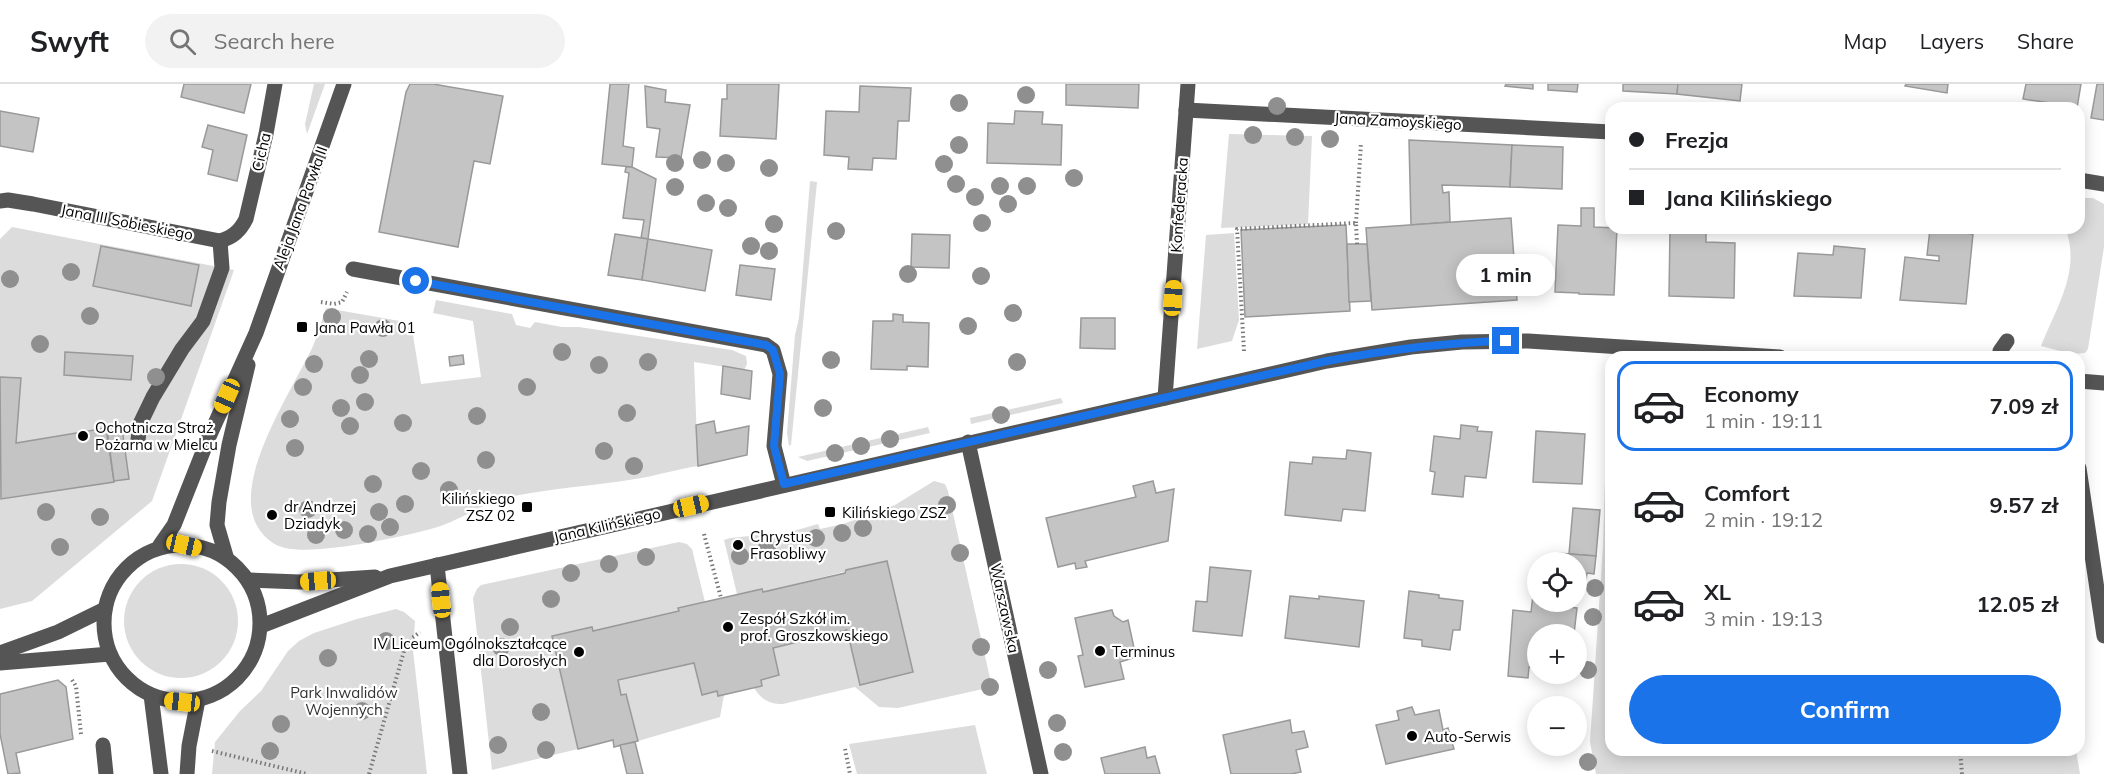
<!DOCTYPE html>
<meta charset="utf-8">
<style>
body{margin:0;font-family:Mulish,sans-serif;background:#f2f2f2;color:#202124;height:100vh;display:flex;flex-direction:column;font-size:22px;white-space:nowrap}
*{box-sizing:border-box;margin:0}
p{font-size:20px;color:#757577}
.icon{flex:none;width:33px;height:33px;fill:none;stroke:currentColor;stroke-width:2;stroke-linecap:round;stroke-linejoin:round}
.map{position:relative;flex:1;overflow:hidden}
.drawer{position:absolute;left:1605px;top:267px;width:480px;height:405px;display:flex;flex-direction:column;background:#fff;border-radius:18px;box-shadow:0 3px 15px #0003}
.drawer>*{flex:none}
.top-card{position:absolute;left:1605px;top:18px;width:480px;height:132px;border-radius:18px;box-shadow:0 3px 15px #0003;display:grid;align-content:center;height:132px;padding:0 24px;background:#fff}
.controls{position:absolute;left:1527px;top:468px;display:grid;gap:12px}
.controls a{display:grid;place-items:center;width:60px;height:60px;border-radius:50%;background:#fff;box-shadow:0 3px 15px #0003;font-size:30px}
.end{position:absolute;width:27px;height:27px;margin:-14px;border:8px solid #1a73e8;background:#fff;box-shadow:0 0 0 3px #fff}
.from{border-radius:50%}
.bubble{position:absolute;height:42px;border-radius:21px;background:#fff;box-shadow:0 3px 15px #0003;font-size:20px;font-weight:700;line-height:42px;text-align:center}
.car{position:absolute;width:18px;height:36px;margin:-18px -9px;border-radius:8px;box-shadow:0 0 4px 2px #0007;background:linear-gradient(#f5c518 24%,#345 0 40%,#f5c518 0 76%,#345 0 86%,#f5c518 0)}
.top-card b{display:flex;align-items:center;gap:21px;height:57px;font-size:22px}
.top-card b+b{border-top:2px solid #e0e0e0}
.top-card i{width:15px;height:15px;background:#202124}
ul{padding:10px 0 0;list-style:none}
li{display:flex;align-items:center;gap:18px;height:90px;margin:0 12px 9px;padding:0 12px;border:3px solid transparent;border-radius:18px}
li div{flex:1}
li b{display:block;font-size:22px}
li em{font-style:normal;font-weight:700}
li.selected{border-color:#1a73e8}
li>.icon{width:54px;height:54px;stroke-width:1.5}
.button{display:flex;gap:12px;margin-top:auto;padding:12px 24px}
.button a{flex:1;height:69px;border-radius:36px;background:#1a73e8;color:#fff;font-size:24px;font-weight:700;line-height:69px;text-align:center}
header{display:flex;align-items:center;gap:36px;box-sizing:border-box;height:84px;padding:0 30px;background:#fff;border-bottom:2px solid #e0e0e0}
header strong{font-size:28px}
nav{display:flex;gap:33px;margin-inline-start:auto;font-size:21px}
.search{width:420px;height:54px;background:#f2f2f2;display:flex;align-items:center;gap:15px;box-sizing:border-box;padding:0 21px;border-radius:33px;color:#757577;font-size:22px}
.map>svg:first-child{display:block}
.green{fill:#dcdcdc}
.building{fill:#c4c4c4;stroke:#999;stroke-width:1.5}
.lines{fill:none;stroke-linecap:round;stroke-linejoin:round}
.path{stroke:#777;stroke-width:4;stroke-dasharray:1.5 3;stroke-linecap:butt}
.minor{stroke:#555;stroke-width:15}
.tree{fill:#8f8f8f}
.route{stroke:#1a73e8;stroke-width:8}
.poi-dot{fill:#000;stroke:#fff;stroke-width:2}
.labels{text-anchor:middle;dominant-baseline:central;stroke-width:4.5;stroke-linejoin:round;paint-order:stroke}
.street-label{font-size:15px;fill:#000;stroke:#fff}
.poi-label{font-size:15px;fill:#000;stroke:#fff;text-anchor:start}
.park-label{font-size:15px;fill:#333;stroke:#fff}
</style>
<header>
<strong>Swyft</strong>
<div class="search"><svg class="icon" aria-label="search" viewBox="0 0 24 24"><circle cx="10" cy="10" r="6"/><path d="M15 15l6 6"/></svg>Search here</div>
<nav><a>Map</a><a>Layers</a><a>Share</a></nav>
</header>
<div class="map">
<svg width="2104" height="690" viewBox="0 0 2104 690">
<rect width="100%" height="100%" fill="#fff"/>
<g class="green">
<polygon points="314,0 325,0 307,50 305,40"/>
<polygon points="1229,50 1312,52 1308,140 1221,144"/>
<polygon points="810,97 817,98 791,361 789,362 787,349 795,251 799,234"/>
<path d="M2079,114H2093L2104,120V163L2088,265L2085,269L2072,270L2070,267L2064,268L2041,262C2056,224 2082,185 2065,144H2079Z"/>
<polygon points="12,143 234,186 152,417 32,517 0,525 0,155"/>
<polygon points="1234,149 1239,236 1232,257 1197,265 1206,151"/>
<path d="M436,216L512,230L516,241L530,244L535,238L562,243H579L732,266L746,272L747,280L744,286L694,278L698,382C677,385 656,392 635,395C593,402 551,404 509,413C482,419 460,437 434,444C403,453 310,473 282,463C270,460 258,447 254,435C237,388 293,305 313,262C318,250 322,236 326,224L411,239L421,300L481,293L473,237L433,229Z"/>
<polygon points="1061,314 1063,319 971,340 970,334"/>
<polygon points="928,343 930,349 807,377 798,373"/>
<polygon points="1605,392 1611,393 1611,666 2076,666 2080,690 1596,690 1590,658 1603,462"/>
<path d="M934,397L945,400L948,407L992,603L898,624L879,623L855,603L783,620C769,620 762,616 754,604L762,602L761,596L779,591L773,564L847,546L860,601L913,588L887,477L763,508L762,505L737,510L724,456L730,454L790,448L818,440L820,445L843,440L895,421Z"/>
<polygon points="679,458 687,460 692,465 705,518 679,524 679,527 593,547 592,544 578,665 492,686 473,514 477,505 481,501"/>
<circle cx="181" cy="537" r="57"/>
<polygon points="396,525 404,528 415,537 413,566 427,690 212,690 215,658 240,627 261,607 288,567 299,557 314,549 357,535"/>
<polygon points="694,579 702,611 717,607 718,612 724,611 720,633 638,657 626,611 621,611 618,596"/>
<polygon points="975,641 987,690 857,690 849,660"/>
</g>
<g class="building">
<polygon points="184,0 251,0 244,29 181,13"/>
<polygon points="410,0 433,0 503,12 490,80 474,77 458,163 379,148 406,8"/>
<polygon points="610,0 629,0 623,62 634,64 632,83 602,80"/>
<polygon points="727,0 779,0 776,55 720,52 722,15 727,15"/>
<polygon points="1066,0 1139,0 1138,24 1066,21"/>
<polygon points="1506,0 1533,0 1533,5 1505,2"/>
<polygon points="1548,0 1578,0 1577,8 1548,6"/>
<polygon points="1623,0 1678,0 1677,10 1623,7"/>
<polygon points="1678,0 1742,0 1740,17 1677,10"/>
<polygon points="1906,0 1948,0 1947,9 1905,2"/>
<polygon points="2026,0 2081,0 2077,24 2056,24 2056,20 2023,15"/>
<polygon points="2097,0 2104,0 2104,36 2091,34"/>
<polygon points="645,2 666,6 665,18 690,21 681,74 656,73 660,45 647,43"/>
<polygon points="860,2 911,4 909,37 898,37 896,75 873,74 872,86 848,85 849,73 824,71 826,27 859,28"/>
<polygon points="0,27 39,34 33,68 0,62"/>
<polygon points="1015,27 1043,28 1042,40 1062,41 1061,81 987,79 988,39 1014,40"/>
<polygon points="208,41 247,51 237,97 208,90 213,66 202,63"/>
<polygon points="1409,56 1512,61 1510,103 1442,101 1443,109 1449,108 1450,138 1411,141"/>
<polygon points="1512,61 1563,63 1562,105 1510,103"/>
<polygon points="626,83 632,83 656,95 648,155 641,154 644,136 623,134 629,89 625,88"/>
<polygon points="1581,124 1594,124 1594,143 1617,144 1614,211 1579,210 1579,209 1555,208 1558,141 1581,142"/>
<polygon points="1511,134 1517,216 1372,226 1366,144"/>
<polygon points="1346,141 1350,227 1245,233 1241,146"/>
<polygon points="1670,144 1706,144 1706,158 1735,159 1734,214 1669,212"/>
<polygon points="1930,145 1973,150 1966,220 1900,216 1905,173 1939,177 1939,172 1927,171"/>
<polygon points="615,150 648,155 642,196 608,191"/>
<polygon points="912,150 950,151 949,184 911,183"/>
<polygon points="648,155 712,166 705,207 642,196"/>
<polygon points="1347,160 1367,160 1371,217 1349,218"/>
<polygon points="101,162 199,181 191,222 93,202"/>
<polygon points="1834,162 1865,165 1861,214 1794,212 1798,169 1833,171"/>
<polygon points="740,181 775,185 771,216 736,211"/>
<polygon points="893,230 903,231 903,238 929,239 928,283 907,282 907,286 871,285 873,237 893,237"/>
<polygon points="1081,234 1115,234 1115,265 1080,264"/>
<polygon points="65,268 133,272 131,296 64,291"/>
<polygon points="463,271 464,280 450,282 449,273"/>
<polygon points="723,282 752,287 750,315 721,310"/>
<polygon points="0,293 21,294 16,359 106,344 114,398 1,415"/>
<polygon points="714,337 716,349 749,342 747,371 698,382 696,341"/>
<polygon points="1461,341 1478,343 1477,347 1492,348 1486,394 1465,392 1463,413 1432,410 1435,388 1430,387 1434,352 1460,355"/>
<polygon points="122,344 129,395 114,397 107,345"/>
<polygon points="1536,347 1585,350 1582,400 1533,398"/>
<polygon points="1347,366 1371,369 1365,427 1343,425 1341,437 1285,431 1290,378 1312,380 1313,373 1346,375"/>
<polygon points="1153,397 1156,409 1174,405 1168,457 1085,477 1087,483 1076,485 1075,479 1058,483 1046,434 1136,413 1133,402"/>
<polygon points="1573,424 1600,426 1596,472 1569,470"/>
<polygon points="1557,469 1596,472 1594,490 1587,489 1585,503 1576,502 1576,478 1556,478"/>
<polygon points="887,477 913,588 860,601 847,546 773,564 779,591 761,596 762,602 718,612 717,607 702,611 694,579 618,596 621,611 626,610 638,657 614,663 613,656 578,665 552,552 592,543 593,547 679,527 678,524 762,505 763,508 845,489 846,486"/>
<polygon points="1210,483 1251,487 1242,552 1193,547 1196,517 1207,518"/>
<polygon points="1409,507 1439,511 1439,514 1463,517 1460,546 1453,546 1450,566 1422,562 1422,556 1404,554"/>
<polygon points="1533,511 1538,511 1538,518 1560,518 1559,522 1577,524 1574,550 1538,550 1538,583 1529,583 1528,594 1508,592 1513,526 1531,528"/>
<polygon points="1290,512 1319,515 1319,512 1364,517 1359,563 1285,554"/>
<polygon points="1112,526 1114,532 1123,538 1128,536 1136,573 1120,578 1124,595 1085,603 1078,572 1083,571 1075,534"/>
<polygon points="58,596 66,603 73,655 16,669 20,689 8,690 0,650 0,610"/>
<polygon points="1412,623 1415,631 1439,626 1443,646 1448,644 1454,665 1386,680 1376,641 1399,636 1397,627"/>
<polygon points="1290,636 1292,649 1304,647 1308,663 1296,666 1301,688 1291,690 1231,690 1223,651"/>
<polygon points="635,658 643,690 627,690 620,661"/>
<polygon points="1145,663 1147,674 1155,672 1160,690 1105,690 1101,674"/>
</g>
<g class="lines">
<g class="path">
<polyline points="1356,139 1361,59"/>
<polyline points="321,218 334,220 342,218 347,208"/>
<polyline points="1244,267 1237,145 1356,139 1357,160"/>
<polyline points="704,450 721,514"/>
<polyline points="72,596 76,602 81,650"/>
<polyline points="845,665 850,690"/>
<polyline points="1960,666 1962,690"/>
<polyline points="212,667 307,690"/>
<polyline points="369,690 404,567 412,554 420,548"/>
</g>
<g class="minor">
<polyline points="1186,26 1611,48"/>
<polyline points="2079,96 2104,100"/>
<path d="M0,117L8,116L33,120L220,157C233,153 240,147 246,135L266,50L275,0"/>
<polyline points="353,185 766,261 773,266 780,290 774,362 784,401"/>
<polyline points="2000,273 2000,267 2007,257"/>
<polyline points="2079,297 2104,299"/>
<polyline points="1165,314 1188,0"/>
<polyline points="138,356 140,340 153,313 182,265 203,237 222,184 220,157"/>
<polyline points="968,358 1041,690"/>
<polyline points="2079,384 2104,552"/>
<circle cx="182" cy="539" r="78"/>
<polyline points="160,461 174,441 208,355 256,249 344,0"/>
<polyline points="226,472 217,441 219,418 229,361 248,281"/>
<polyline points="437,481 460,690"/>
<polyline points="249,496 300,498 375,493"/>
<polyline points="261,542 390,492 1327,277 1411,263 1462,258 1528,257 1780,273"/>
<polyline points="0,569 58,548 105,525"/>
<polyline points="0,579 110,570"/>
<polyline points="151,611 161,690"/>
<polyline points="103,661 106,690"/>
<polyline points="187,690 189,662 198,616"/>
</g>
</g>
<g class="tree">
<circle cx="1026" cy="11" r="9"/>
<circle cx="959" cy="19" r="9"/>
<circle cx="1277" cy="22" r="9"/>
<circle cx="1253" cy="51" r="9"/>
<circle cx="1295" cy="53" r="9"/>
<circle cx="1330" cy="55" r="9"/>
<circle cx="959" cy="61" r="9"/>
<circle cx="702" cy="76" r="9"/>
<circle cx="675" cy="79" r="9"/>
<circle cx="726" cy="79" r="9"/>
<circle cx="944" cy="80" r="9"/>
<circle cx="769" cy="84" r="9"/>
<circle cx="1074" cy="94" r="9"/>
<circle cx="956" cy="100" r="9"/>
<circle cx="1000" cy="102" r="9"/>
<circle cx="1027" cy="102" r="9"/>
<circle cx="675" cy="103" r="9"/>
<circle cx="975" cy="113" r="9"/>
<circle cx="706" cy="119" r="9"/>
<circle cx="1008" cy="120" r="9"/>
<circle cx="728" cy="124" r="9"/>
<circle cx="982" cy="139" r="9"/>
<circle cx="774" cy="140" r="9"/>
<circle cx="836" cy="147" r="9"/>
<circle cx="751" cy="162" r="9"/>
<circle cx="769" cy="167" r="9"/>
<circle cx="71" cy="188" r="9"/>
<circle cx="908" cy="190" r="9"/>
<circle cx="981" cy="192" r="9"/>
<circle cx="10" cy="195" r="9"/>
<circle cx="1013" cy="229" r="9"/>
<circle cx="90" cy="232" r="9"/>
<circle cx="332" cy="233" r="9"/>
<circle cx="968" cy="242" r="9"/>
<circle cx="383" cy="244" r="9"/>
<circle cx="40" cy="260" r="9"/>
<circle cx="562" cy="268" r="9"/>
<circle cx="369" cy="275" r="9"/>
<circle cx="831" cy="276" r="9"/>
<circle cx="648" cy="278" r="9"/>
<circle cx="1017" cy="278" r="9"/>
<circle cx="314" cy="280" r="9"/>
<circle cx="599" cy="281" r="9"/>
<circle cx="360" cy="291" r="9"/>
<circle cx="156" cy="293" r="9"/>
<circle cx="303" cy="303" r="9"/>
<circle cx="527" cy="303" r="9"/>
<circle cx="365" cy="318" r="9"/>
<circle cx="341" cy="324" r="9"/>
<circle cx="823" cy="324" r="9"/>
<circle cx="627" cy="329" r="9"/>
<circle cx="1001" cy="331" r="9"/>
<circle cx="477" cy="332" r="9"/>
<circle cx="290" cy="335" r="9"/>
<circle cx="403" cy="339" r="9"/>
<circle cx="350" cy="342" r="9"/>
<circle cx="890" cy="355" r="9"/>
<circle cx="861" cy="362" r="9"/>
<circle cx="295" cy="364" r="9"/>
<circle cx="604" cy="367" r="9"/>
<circle cx="835" cy="369" r="9"/>
<circle cx="486" cy="376" r="9"/>
<circle cx="634" cy="382" r="9"/>
<circle cx="421" cy="387" r="9"/>
<circle cx="373" cy="400" r="9"/>
<circle cx="449" cy="406" r="9"/>
<circle cx="405" cy="420" r="9"/>
<circle cx="947" cy="421" r="9"/>
<circle cx="308" cy="425" r="9"/>
<circle cx="46" cy="428" r="9"/>
<circle cx="379" cy="428" r="9"/>
<circle cx="100" cy="433" r="9"/>
<circle cx="390" cy="443" r="9"/>
<circle cx="863" cy="444" r="9"/>
<circle cx="344" cy="446" r="9"/>
<circle cx="842" cy="449" r="9"/>
<circle cx="368" cy="450" r="9"/>
<circle cx="316" cy="451" r="9"/>
<circle cx="816" cy="454" r="9"/>
<circle cx="60" cy="463" r="9"/>
<circle cx="767" cy="464" r="9"/>
<circle cx="960" cy="469" r="9"/>
<circle cx="740" cy="472" r="9"/>
<circle cx="646" cy="473" r="9"/>
<circle cx="609" cy="480" r="9"/>
<circle cx="571" cy="489" r="9"/>
<circle cx="1595" cy="504" r="9"/>
<circle cx="551" cy="515" r="9"/>
<circle cx="1593" cy="533" r="9"/>
<circle cx="510" cy="543" r="9"/>
<circle cx="386" cy="557" r="9"/>
<circle cx="501" cy="563" r="9"/>
<circle cx="981" cy="563" r="9"/>
<circle cx="328" cy="574" r="9"/>
<circle cx="1048" cy="586" r="9"/>
<circle cx="1588" cy="586" r="9"/>
<circle cx="990" cy="603" r="9"/>
<circle cx="362" cy="627" r="9"/>
<circle cx="541" cy="628" r="9"/>
<circle cx="1057" cy="639" r="9"/>
<circle cx="281" cy="640" r="9"/>
<circle cx="498" cy="661" r="9"/>
<circle cx="546" cy="666" r="9"/>
<circle cx="270" cy="667" r="9"/>
<circle cx="1063" cy="668" r="9"/>
<circle cx="1588" cy="678" r="9"/>
</g>
<g class="lines">
<path class="route" d="M416,197L766,261L773,266L780,290L774,362L784,400L1327,277C1387,266 1445,258 1506,257"/>
</g>
<g class="poi-dot">
<rect x="296" y="237" width="12" height="12" rx="3"/>
<circle cx="83" cy="352" r="6"/>
<rect x="521" y="417" width="12" height="12" rx="3"/>
<rect x="824" y="422" width="12" height="12" rx="3"/>
<circle cx="272" cy="431" r="6"/>
<circle cx="738" cy="461" r="6"/>
<circle cx="728" cy="543" r="6"/>
<circle cx="1100" cy="567" r="6"/>
<circle cx="579" cy="568" r="6"/>
<circle cx="1412" cy="652" r="6"/>
</g>
<g class="labels">
<g class="street-label">
<text transform="translate(1398 37) rotate(3)">Jana Zamoyskiego</text>
<text transform="translate(261 68) rotate(-77)">Cicha</text>
<text transform="translate(1179 121) rotate(-86)">Konfederacka</text>
<text transform="translate(300 124) rotate(-70)">Aleja Jana Pawła II</text>
<text transform="translate(127 138) rotate(11)">Jana III Sobieskiego</text>
<text transform="translate(607 441) rotate(-13)">Jana Kilińskiego</text>
<text transform="translate(1005 524) rotate(78)">Warszawska</text>
</g>
<g class="poi-label">
<text x="314" y="243">Jana Pawła 01</text>
<text x="95" y="343">Ochotnicza Straż<tspan x="95" dy="17">Pożarna w Mielcu</tspan></text>
<text x="515" y="414" text-anchor="end">Kilińskiego<tspan x="515" dy="17">ZSZ 02</tspan></text>
<text x="284" y="422">dr Andrzej<tspan x="284" dy="17">Dziadyk</tspan></text>
<text x="842" y="428">Kilińskiego ZSZ</text>
<text x="750" y="452">Chrystus<tspan x="750" dy="17">Frasobliwy</tspan></text>
<text x="740" y="534">Zespół Szkół im.<tspan x="740" dy="17">prof. Groszkowskiego</tspan></text>
<text x="567" y="559" text-anchor="end">IV Liceum Ogólnokształcące<tspan x="567" dy="17">dla Dorosłych</tspan></text>
<text x="1112" y="567">Terminus</text>
<text x="1424" y="652">Auto-Serwis</text>
</g>
<g class="park-label">
<text x="344" y="608">Park Inwalidów<tspan x="344" dy="17">Wojennych</tspan></text>
</g>
</g>
</svg>
<div class="controls">
<a><svg class="icon" aria-label="locate" viewBox="0 0 24 24"><circle cx="12" cy="12" r="6"/><path d="M12 2v4M12 18v4M2 12h4M18 12h4"/></svg></a>
<a>+</a>
<a>−</a>
</div>
<i class="end from" style="left:416px;top:197px"></i>
<i class="end" style="left:1506px;top:257px"></i>
<div class="bubble" style="left:1456px;top:170px;width:99px">1 min</div>
<i class="car" style="left:1173px;top:214px;rotate:4deg"></i>
<i class="car" style="left:227px;top:312px;rotate:204deg"></i>
<i class="car" style="left:691px;top:422px;rotate:77deg"></i>
<i class="car" style="left:184px;top:461px;rotate:103deg"></i>
<i class="car" style="left:318px;top:497px;rotate:266deg"></i>
<i class="car" style="left:441px;top:516px;rotate:354deg"></i>
<i class="car" style="left:182px;top:618px;rotate:276deg"></i>
<div class="top-card">
<b><i class="from"></i>Frezja</b>
<b><i></i>Jana Kilińskiego</b>
</div>
<section class="drawer">
<ul>
<li class="selected"><svg class="icon" aria-label="car" viewBox="0 0 24 24"><path d="M5 17H2v-5l4-1 3-4h7l3 4 3 1v5h-3M9 17h6M6 11h13"/><circle cx="7" cy="17" r="2"/><circle cx="17" cy="17" r="2"/></svg><div><b>Economy</b><p>1 min · 19:11</p></div><em>7.09 zł</em></li>
<li><svg class="icon" aria-label="car" viewBox="0 0 24 24"><path d="M5 17H2v-5l4-1 3-4h7l3 4 3 1v5h-3M9 17h6M6 11h13"/><circle cx="7" cy="17" r="2"/><circle cx="17" cy="17" r="2"/></svg><div><b>Comfort</b><p>2 min · 19:12</p></div><em>9.57 zł</em></li>
<li><svg class="icon" aria-label="car" viewBox="0 0 24 24"><path d="M5 17H2v-5l4-1 3-4h7l3 4 3 1v5h-3M9 17h6M6 11h13"/><circle cx="7" cy="17" r="2"/><circle cx="17" cy="17" r="2"/></svg><div><b>XL</b><p>3 min · 19:13</p></div><em>12.05 zł</em></li>
</ul>
<div class="button"><a>Confirm</a></div>
</section>
</div>
